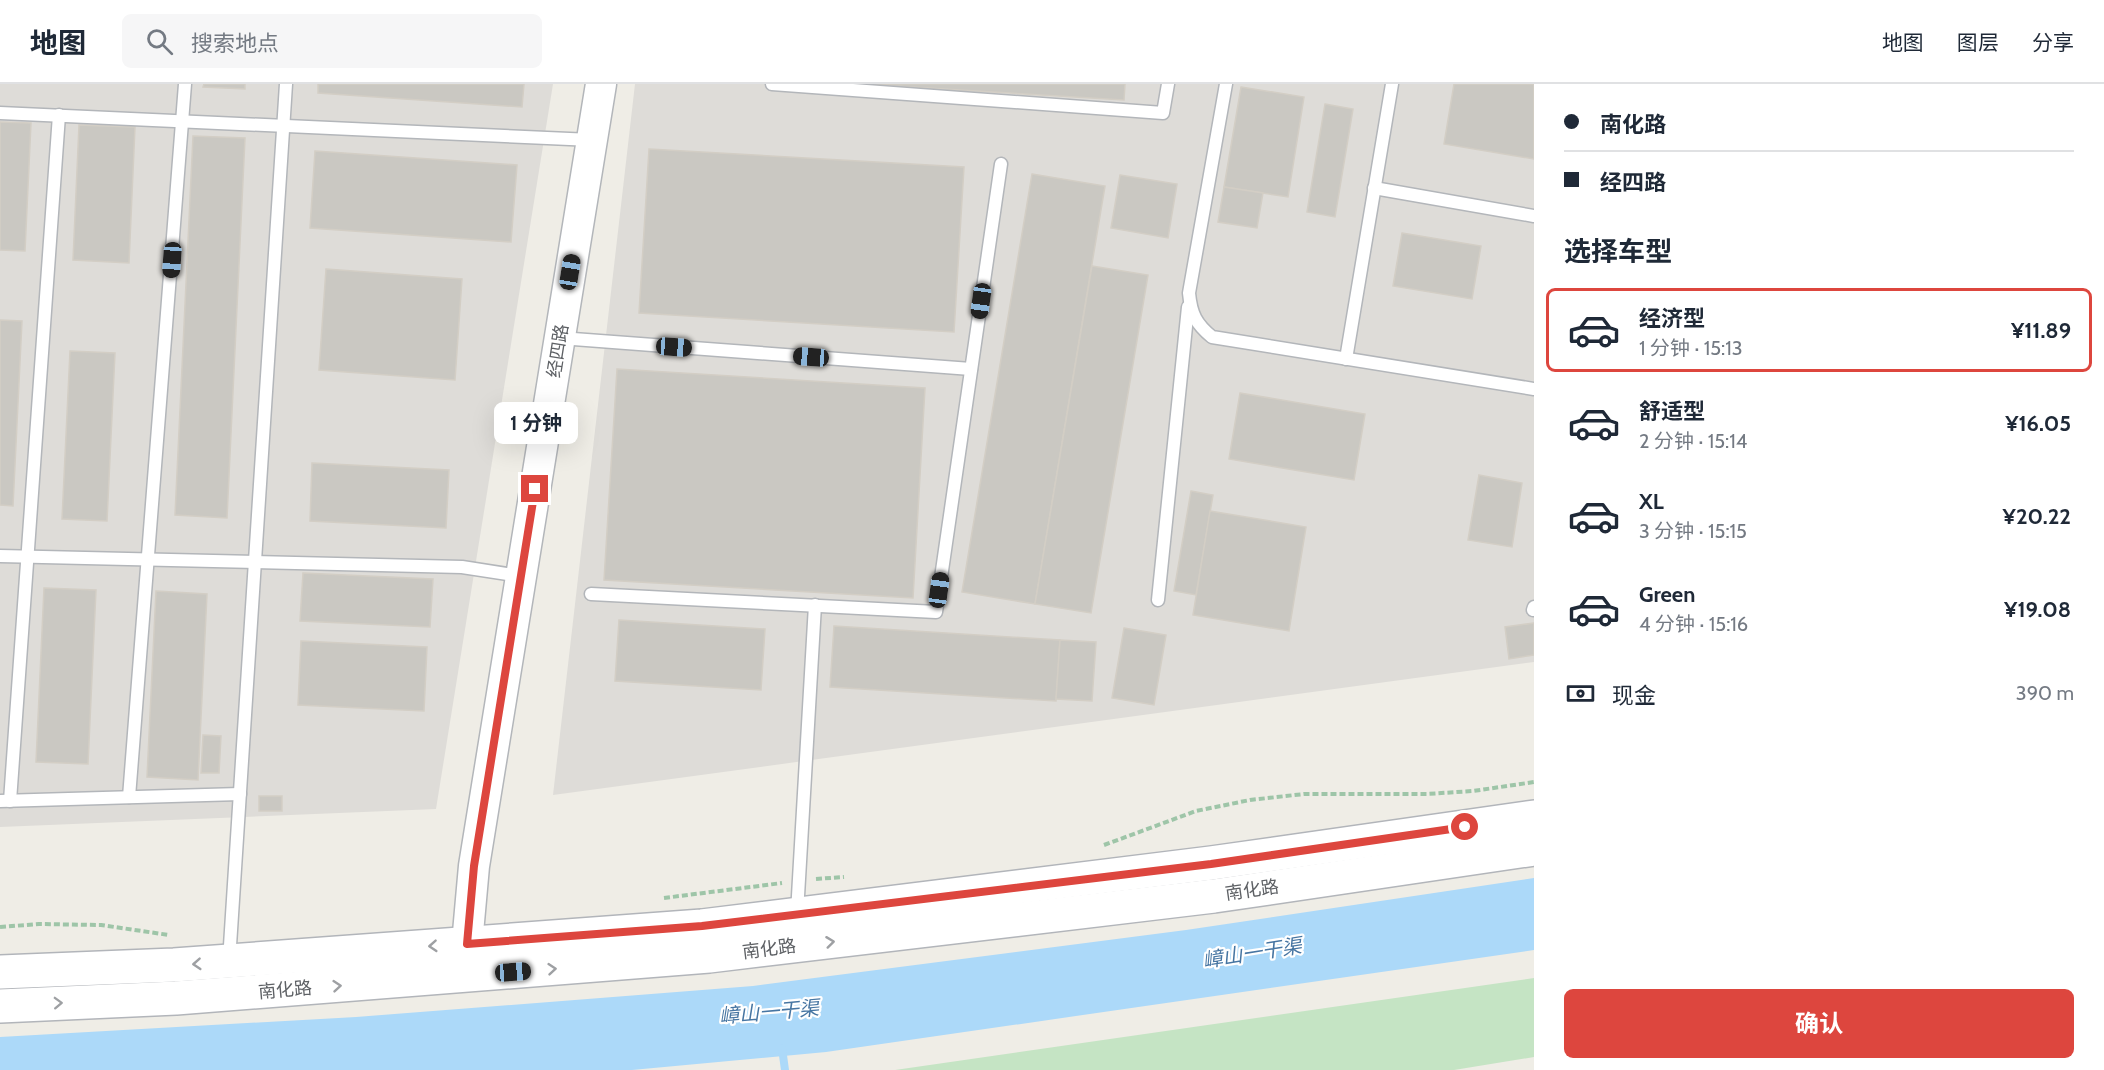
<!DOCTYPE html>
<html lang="zh">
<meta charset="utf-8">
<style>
body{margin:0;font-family:Cabin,"Noto Sans SC",sans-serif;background:#f6f6f7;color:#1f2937;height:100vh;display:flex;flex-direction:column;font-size:22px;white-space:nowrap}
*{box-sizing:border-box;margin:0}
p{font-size:20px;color:#747a83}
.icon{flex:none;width:33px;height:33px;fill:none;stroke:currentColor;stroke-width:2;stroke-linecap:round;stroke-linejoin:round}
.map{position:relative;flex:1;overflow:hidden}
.side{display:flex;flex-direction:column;background:#fff;width:570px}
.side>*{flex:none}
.top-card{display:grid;align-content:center;height:132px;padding:0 30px;background:#fff}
.end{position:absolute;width:27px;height:27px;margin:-14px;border:8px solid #dd463e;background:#fff;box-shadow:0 0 0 3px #fff}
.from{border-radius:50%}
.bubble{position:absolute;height:42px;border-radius:9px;background:#fff;box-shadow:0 6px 24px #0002;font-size:20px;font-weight:700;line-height:42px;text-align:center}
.car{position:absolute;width:18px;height:36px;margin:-18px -9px;border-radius:8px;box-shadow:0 0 4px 2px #0007;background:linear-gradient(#222 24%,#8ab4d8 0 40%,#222 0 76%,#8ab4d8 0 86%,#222 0)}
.top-card b{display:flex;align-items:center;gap:21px;height:57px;font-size:22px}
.top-card b+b{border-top:2px solid #e0e1e3}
.top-card i{width:15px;height:15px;background:#1f2937}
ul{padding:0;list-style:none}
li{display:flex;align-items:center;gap:18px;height:84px;margin:0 12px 9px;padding:0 18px;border:3px solid transparent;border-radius:9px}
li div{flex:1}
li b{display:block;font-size:22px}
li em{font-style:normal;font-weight:700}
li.current{border-color:#dd463e}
li>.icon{width:54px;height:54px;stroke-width:1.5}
h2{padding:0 30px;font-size:27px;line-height:72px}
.pay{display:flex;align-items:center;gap:15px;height:66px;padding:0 30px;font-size:22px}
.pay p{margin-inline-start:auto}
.primary-button{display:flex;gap:12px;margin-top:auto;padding:12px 30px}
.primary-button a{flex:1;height:69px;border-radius:9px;background:#dd463e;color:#fff;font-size:24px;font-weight:700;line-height:69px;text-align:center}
header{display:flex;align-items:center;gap:36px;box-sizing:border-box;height:84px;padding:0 30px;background:#fff;border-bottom:2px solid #e0e1e3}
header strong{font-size:28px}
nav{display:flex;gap:33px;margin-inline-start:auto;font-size:21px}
.search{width:420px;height:54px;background:#f6f6f7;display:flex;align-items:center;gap:15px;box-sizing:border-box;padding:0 21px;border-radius:9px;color:#747a83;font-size:22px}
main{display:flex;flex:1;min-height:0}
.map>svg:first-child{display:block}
.industrial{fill:#dedcd8}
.green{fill:#c5e4c4}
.water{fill:#acd9f9}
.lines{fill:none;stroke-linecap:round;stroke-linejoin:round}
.stream{stroke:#acd9f9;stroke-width:8}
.building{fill:#cac8c2;stroke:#d3cec5;stroke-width:1.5}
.service-casing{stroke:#b3b6ba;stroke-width:15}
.tertiary-casing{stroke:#b3b6ba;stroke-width:33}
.secondary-casing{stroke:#b2b5ba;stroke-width:36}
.path{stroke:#9ec5a8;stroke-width:4;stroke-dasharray:6 3;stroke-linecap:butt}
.service{stroke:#fff;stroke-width:12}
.tertiary{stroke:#fff;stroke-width:30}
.secondary{stroke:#fff;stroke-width:33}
.oneway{stroke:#9ea0a3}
.route{stroke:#dd463e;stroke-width:8}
.labels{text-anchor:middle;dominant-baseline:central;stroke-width:4.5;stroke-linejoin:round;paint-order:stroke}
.street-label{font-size:18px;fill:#5e6165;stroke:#fff}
.water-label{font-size:20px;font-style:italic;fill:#4675a2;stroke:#fff}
</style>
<header>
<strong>地图</strong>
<div class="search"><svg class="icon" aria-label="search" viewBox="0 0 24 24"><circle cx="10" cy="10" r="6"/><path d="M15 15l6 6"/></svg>搜索地点</div>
<nav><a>地图</a><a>图层</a><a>分享</a></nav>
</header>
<main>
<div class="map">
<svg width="1534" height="986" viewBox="0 0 1534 986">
<rect width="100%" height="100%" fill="#efede6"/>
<g class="industrial">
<polygon points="0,0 553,0 436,725 0,743"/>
<polygon points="635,0 1534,0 1534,578 553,711"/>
</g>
<polygon class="green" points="1534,894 1534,973 1454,986 895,986"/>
<polygon class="water" points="1534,794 1534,866 826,968 632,986 0,986 0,953 356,933 753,902 1186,846"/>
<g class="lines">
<polyline class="stream" points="782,964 785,986"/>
</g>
<g class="building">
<polygon points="204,0 245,0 245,5 203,3"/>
<polygon points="318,0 524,0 522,23 318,9"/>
<polygon points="860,0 1125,0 1124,16"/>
<polygon points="1454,0 1534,0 1534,75 1444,60"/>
<polygon points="1241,3 1304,13 1288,113 1224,103"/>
<polygon points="1325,20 1353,25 1335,133 1307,128"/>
<polygon points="0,38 31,39 25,167 0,166"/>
<polygon points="79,41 135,43 129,179 73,176"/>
<polygon points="193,52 245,54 227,434 175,431"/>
<polygon points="649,65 964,83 954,248 639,229"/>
<polygon points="315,67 517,81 511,158 310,144"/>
<polygon points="1032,90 1105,102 1035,520 962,508"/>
<polygon points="1120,91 1177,100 1168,154 1111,144"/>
<polygon points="1224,103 1263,109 1257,144 1218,138"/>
<polygon points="1402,149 1481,162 1472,215 1393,202"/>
<polygon points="1092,182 1148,191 1091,529 1035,520"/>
<polygon points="326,185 462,195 455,296 319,286"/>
<polygon points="0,236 22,237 13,422 0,421"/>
<polygon points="70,267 115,269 107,437 62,435"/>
<polygon points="617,285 925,304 913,514 604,496"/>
<polygon points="1240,309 1365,330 1354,396 1229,375"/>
<polygon points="312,379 449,386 446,444 310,437"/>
<polygon points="1479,391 1522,399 1512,463 1468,456"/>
<polygon points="1191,407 1213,411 1196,511 1174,507"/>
<polygon points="1210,427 1306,443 1289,547 1193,531"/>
<polygon points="303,489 433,495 430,543 300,537"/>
<polygon points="44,504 96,506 88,680 36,678"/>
<polygon points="156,507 207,510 198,696 147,693"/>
<polygon points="619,536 765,545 761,606 615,597"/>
<polygon points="1534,539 1534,571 1509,575 1505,543"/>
<polygon points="834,542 1060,556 1056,617 830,603"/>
<polygon points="1124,544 1166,551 1154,621 1112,614"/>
<polygon points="1060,556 1096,558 1092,617 1056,615"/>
<polygon points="301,557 427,563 424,627 298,621"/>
<polygon points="203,651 221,652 219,689 201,689"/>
<rect x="259" y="712" width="23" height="15"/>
</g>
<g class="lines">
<defs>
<g id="service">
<polyline points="772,0 1163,29 1168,0"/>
<path d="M1226,0L1189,209C1191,230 1196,240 1212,253L1534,305"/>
<polyline points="0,29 592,56"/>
<polyline points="1374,104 1534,132"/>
<polyline points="560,254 971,285"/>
<polyline points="1346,275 1392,0"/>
<polyline points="0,472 462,483 520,492"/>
<polyline points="591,510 936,528 1001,80"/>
<polyline points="1158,516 1188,223"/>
<polyline points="1533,526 1534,523"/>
<polyline points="129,713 185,0"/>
<polyline points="0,717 240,710"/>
<polyline points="10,717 59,31"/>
<polyline points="797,829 815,521"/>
<polyline points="229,877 286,0"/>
</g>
<polyline id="tertiary" points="468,882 467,860 474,782 601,0"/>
<g id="secondary">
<polyline points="0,888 174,881 702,842 1211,779 1534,733"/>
<polyline points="0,922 176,914 709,872 1214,812 1534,765"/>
</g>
</defs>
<use href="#service" class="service-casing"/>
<use href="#tertiary" class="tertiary-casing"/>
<use href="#secondary" class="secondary-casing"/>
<g class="path">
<polyline points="1104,761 1196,727 1250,716 1304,710 1427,710 1473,707 1534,698"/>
<polyline points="816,795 844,793"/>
<polyline points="664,814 782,799"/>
<polyline points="0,843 39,840 101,841 169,851"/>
</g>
<use href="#service" class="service"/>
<use href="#tertiary" class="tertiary"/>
<use href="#secondary" class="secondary"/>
</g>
<defs><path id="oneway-chevron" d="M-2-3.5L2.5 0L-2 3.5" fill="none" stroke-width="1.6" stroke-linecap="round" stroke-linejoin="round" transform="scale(1.5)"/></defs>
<g class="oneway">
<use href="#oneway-chevron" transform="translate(830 858) rotate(-7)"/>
<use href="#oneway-chevron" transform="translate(433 862) rotate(176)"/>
<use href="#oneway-chevron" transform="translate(197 880) rotate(176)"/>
<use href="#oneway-chevron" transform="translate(552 885) rotate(-5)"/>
<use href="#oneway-chevron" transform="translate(337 902) rotate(-5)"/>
<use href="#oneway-chevron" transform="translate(58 919) rotate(-2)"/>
</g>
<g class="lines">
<polyline class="route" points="535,405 474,782 467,860 702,842 1211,780 1465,743"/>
</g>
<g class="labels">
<g class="street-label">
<text transform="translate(558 267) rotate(-81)">经四路</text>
<text transform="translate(1252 806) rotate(-8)">南化路</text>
<text transform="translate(769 865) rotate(-7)">南化路</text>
<text transform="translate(285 906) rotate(-5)">南化路</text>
</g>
<g class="water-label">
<text transform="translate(1252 869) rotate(-9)">嶂山一干渠</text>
<text transform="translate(769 928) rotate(-5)">嶂山一干渠</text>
</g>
</g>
</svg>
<i class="end from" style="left:1465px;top:743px"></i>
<i class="end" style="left:535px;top:405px"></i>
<div class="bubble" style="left:494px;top:318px;width:84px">1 分钟</div>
<i class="car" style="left:172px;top:176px;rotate:184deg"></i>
<i class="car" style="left:570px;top:188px;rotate:9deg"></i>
<i class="car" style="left:981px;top:217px;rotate:188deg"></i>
<i class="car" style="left:674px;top:263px;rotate:94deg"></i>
<i class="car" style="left:811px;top:273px;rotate:274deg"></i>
<i class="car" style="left:939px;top:506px;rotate:8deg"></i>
<i class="car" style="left:513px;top:888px;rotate:86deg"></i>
</div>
<section class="side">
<div class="top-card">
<b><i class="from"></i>南化路</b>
<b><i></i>经四路</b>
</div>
<h2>选择车型</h2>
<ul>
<li class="current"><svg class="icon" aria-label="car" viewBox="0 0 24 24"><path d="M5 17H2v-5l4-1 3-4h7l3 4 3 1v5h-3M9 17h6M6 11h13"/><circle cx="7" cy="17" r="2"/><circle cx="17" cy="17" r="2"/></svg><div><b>经济型</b><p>1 分钟 · 15:13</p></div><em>¥11.89</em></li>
<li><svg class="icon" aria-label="car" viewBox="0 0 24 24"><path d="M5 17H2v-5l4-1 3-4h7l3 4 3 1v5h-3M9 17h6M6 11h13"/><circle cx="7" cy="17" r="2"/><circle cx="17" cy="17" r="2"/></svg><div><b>舒适型</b><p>2 分钟 · 15:14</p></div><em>¥16.05</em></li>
<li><svg class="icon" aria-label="car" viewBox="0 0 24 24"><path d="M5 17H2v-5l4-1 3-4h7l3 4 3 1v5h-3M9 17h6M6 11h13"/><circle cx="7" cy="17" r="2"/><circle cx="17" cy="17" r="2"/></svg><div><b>XL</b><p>3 分钟 · 15:15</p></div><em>¥20.22</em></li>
<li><svg class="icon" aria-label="car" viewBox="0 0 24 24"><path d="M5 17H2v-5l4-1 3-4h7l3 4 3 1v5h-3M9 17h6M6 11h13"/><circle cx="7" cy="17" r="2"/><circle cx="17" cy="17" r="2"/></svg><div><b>Green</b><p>4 分钟 · 15:16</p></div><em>¥19.08</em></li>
</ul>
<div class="pay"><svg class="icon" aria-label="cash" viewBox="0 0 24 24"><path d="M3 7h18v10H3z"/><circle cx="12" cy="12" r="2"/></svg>现金<p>390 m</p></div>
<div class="primary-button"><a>确认</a></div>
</section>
</main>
